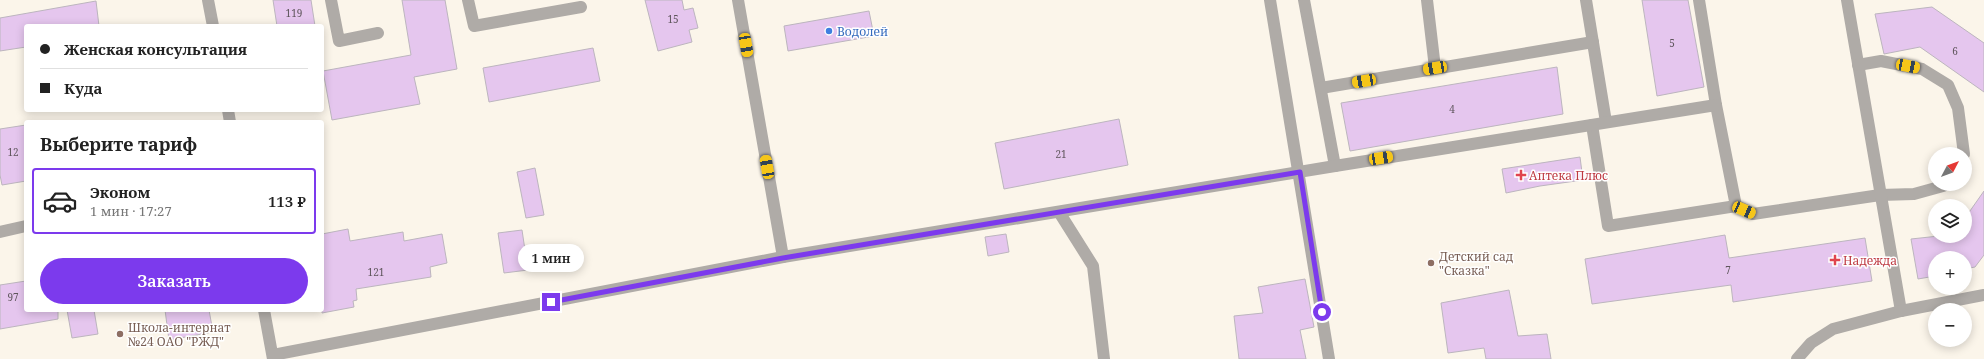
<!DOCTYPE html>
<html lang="ru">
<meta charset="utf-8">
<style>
body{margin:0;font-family:"Noto Serif",serif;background:#f6f6f6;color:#222;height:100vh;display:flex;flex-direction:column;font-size:15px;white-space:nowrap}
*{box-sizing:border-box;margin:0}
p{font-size:13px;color:#767676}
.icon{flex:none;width:22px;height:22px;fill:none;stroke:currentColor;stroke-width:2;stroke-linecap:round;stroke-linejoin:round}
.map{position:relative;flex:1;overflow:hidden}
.sheet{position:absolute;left:24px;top:120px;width:300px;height:192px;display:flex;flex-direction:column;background:#fff;border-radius:4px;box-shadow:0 2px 10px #0003}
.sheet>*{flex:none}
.hud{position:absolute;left:24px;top:24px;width:300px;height:88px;border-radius:4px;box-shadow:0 2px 10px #0003;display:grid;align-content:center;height:88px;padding:0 16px;background:#fff}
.needle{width:26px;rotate:49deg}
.buttons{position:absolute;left:1928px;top:147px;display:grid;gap:8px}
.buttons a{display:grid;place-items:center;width:44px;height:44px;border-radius:50%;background:#fff;box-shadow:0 2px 10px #0003;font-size:20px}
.end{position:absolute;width:18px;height:18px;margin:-9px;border:5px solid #7c3aed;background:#fff;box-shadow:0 0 0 2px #fff}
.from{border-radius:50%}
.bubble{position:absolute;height:28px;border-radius:14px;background:#fff;box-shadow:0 2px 10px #0003;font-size:13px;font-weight:600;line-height:28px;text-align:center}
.car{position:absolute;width:12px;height:24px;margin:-12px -6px;border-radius:5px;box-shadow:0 0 3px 1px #0007;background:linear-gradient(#f5c518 24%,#345 0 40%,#f5c518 0 76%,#345 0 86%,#f5c518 0)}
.hud b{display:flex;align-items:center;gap:14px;height:38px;font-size:15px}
.hud b+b{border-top:1px solid #e0e0e0}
.hud i{width:10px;height:10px;background:#222}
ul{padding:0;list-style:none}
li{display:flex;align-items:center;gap:12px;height:66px;margin:0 8px 6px;padding:0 8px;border:2px solid #e0e0e0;border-radius:4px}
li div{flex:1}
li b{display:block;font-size:15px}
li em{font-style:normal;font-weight:600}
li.active{border-color:#7c3aed}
li>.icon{width:36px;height:36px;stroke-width:1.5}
h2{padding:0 16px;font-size:18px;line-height:48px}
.cta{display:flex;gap:8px;margin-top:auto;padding:8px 16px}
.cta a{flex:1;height:46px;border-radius:24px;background:#7c3aed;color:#fff;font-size:16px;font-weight:600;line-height:46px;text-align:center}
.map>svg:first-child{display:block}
.building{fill:#e5c6ee;stroke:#bcb5be}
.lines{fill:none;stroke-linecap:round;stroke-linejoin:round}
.minor{stroke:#afaba7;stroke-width:12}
.route{stroke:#7c3aed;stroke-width:5}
.shop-dot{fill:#3f7fe0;stroke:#fff;stroke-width:1.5}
.health-dot{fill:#e0444e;stroke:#fff;stroke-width:1.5}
.education-dot{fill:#8d6e63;stroke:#fff;stroke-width:1.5}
.labels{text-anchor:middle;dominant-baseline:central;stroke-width:3;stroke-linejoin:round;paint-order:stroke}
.number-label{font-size:10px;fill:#5f565c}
.shop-label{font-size:12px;fill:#366cbe;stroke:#fff;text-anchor:start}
.health-label{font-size:12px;fill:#be3a42;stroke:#fff;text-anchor:start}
.education-label{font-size:12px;fill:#785e54;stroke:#fff;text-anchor:start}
</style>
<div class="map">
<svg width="1984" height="359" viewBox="0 0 1984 359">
<rect width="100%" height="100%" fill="#fbf5ea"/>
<g class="building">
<polygon points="273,0 311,0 315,26 277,26"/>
<polygon points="402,0 445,0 457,69 414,77 420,104 332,120 323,71 411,55"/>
<polygon points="645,0 682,0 684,10 693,8 698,28 689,30 692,42 658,51"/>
<polygon points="1642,0 1688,0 1704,87 1657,96"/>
<polygon points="96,1 99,26 26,26 26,47 0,51 0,18"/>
<polygon points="1932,7 1984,43 1984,92 1920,47 1884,54 1875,14"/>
<polygon points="869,11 874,36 788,51 784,26"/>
<polygon points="593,48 600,81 489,102 483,68"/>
<polygon points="1557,67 1563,114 1350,151 1341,103"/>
<polygon points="1119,119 1128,165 1004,189 995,143"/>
<polygon points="26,125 26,181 2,185 0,175 0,129"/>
<polygon points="1580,157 1583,180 1540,186 1506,193 1502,169"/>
<polygon points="535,168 544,215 526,218 517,172"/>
<polygon points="1984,191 1984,255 1975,267 1965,269 1965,258 1935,258 1935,276 1918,279 1911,239 1939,236 1965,236 1965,218"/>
<polygon points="348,229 350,241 403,232 404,241 442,234 447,263 430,267 431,277 356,289 357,300 353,301 354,307 322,313 322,234"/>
<polygon points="522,230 528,270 504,273 498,233"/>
<polygon points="1006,234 1009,252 988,256 985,237"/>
<polygon points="1725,235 1729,258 1865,238 1872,281 1733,302 1731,285 1592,304 1585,259"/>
<polygon points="1305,279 1314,327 1300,330 1306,359 1239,359 1234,316 1263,313 1258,287"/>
<polygon points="26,281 26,310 58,310 58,319 0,329 0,285"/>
<polygon points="1509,290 1518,336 1547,334 1551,359 1486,359 1484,348 1448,353 1441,303"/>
<polygon points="67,310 94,310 98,334 72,338"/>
<polygon points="165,310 209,310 213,332 169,340"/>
</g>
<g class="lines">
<g class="minor">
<polyline points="208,0 213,26"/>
<polyline points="331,0 339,41 378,33"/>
<polyline points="468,0 474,26 581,7"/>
<polyline points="738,0 783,257"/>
<polyline points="1270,0 1329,359"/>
<polyline points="1304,0 1335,166"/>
<polyline points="1427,0 1435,68"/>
<polyline points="1586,0 1606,122"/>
<polyline points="1699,0 1716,105 1736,206 1753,214 1880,195 1914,194 1943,186 1945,184"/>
<polyline points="1847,0 1901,311"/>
<polyline points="1858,65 1881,61 1922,69 1948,85 1958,108 1964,154"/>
<polyline points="1321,88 1593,42"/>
<polyline points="228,110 230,122"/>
<polyline points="1592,125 1608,226 1736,206"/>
<polyline points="1059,212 1093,266 1104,359"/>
<polyline points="0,232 26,226"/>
<polyline points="264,310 273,359"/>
<polyline points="273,355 783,257 1335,166 1716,105"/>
<polyline points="1797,359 1811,343 1833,329 1901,311 1984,295"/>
</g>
</g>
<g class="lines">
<polyline class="route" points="551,302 783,258 1300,172 1322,312"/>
</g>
<circle class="shop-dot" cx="829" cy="31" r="4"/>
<g class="health-dot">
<path d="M1519 169h4v4h4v4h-4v4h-4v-4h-4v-4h4z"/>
<path d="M1833 254h4v4h4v4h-4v4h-4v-4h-4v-4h4z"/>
</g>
<g class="education-dot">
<circle cx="1431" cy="263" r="4"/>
<circle cx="120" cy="334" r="4"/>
</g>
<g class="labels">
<g class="number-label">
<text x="294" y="13">119</text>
<text x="673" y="19">15</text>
<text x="1672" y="43">5</text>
<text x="1955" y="51">6</text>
<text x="1452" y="109">4</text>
<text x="13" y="152">12</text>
<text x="1061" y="154">21</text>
<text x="1728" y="270">7</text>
<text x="376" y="272">121</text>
<text x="13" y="297">97</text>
</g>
<g class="shop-label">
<text x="837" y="31">Водолей</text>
</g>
<g class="health-label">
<text x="1529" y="175">Аптека Плюс</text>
<text x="1843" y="260">Надежда</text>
</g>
<g class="education-label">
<text x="1439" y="256">Детский сад<tspan x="1439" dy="14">"Сказка"</tspan></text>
<text x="128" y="327">Школа-интернат<tspan x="128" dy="14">№24 ОАО "РЖД"</tspan></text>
</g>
</g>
</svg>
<div class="buttons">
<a><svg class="needle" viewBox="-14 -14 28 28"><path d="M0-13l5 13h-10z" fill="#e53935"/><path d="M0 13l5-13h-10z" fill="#767676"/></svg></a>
<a><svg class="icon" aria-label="layers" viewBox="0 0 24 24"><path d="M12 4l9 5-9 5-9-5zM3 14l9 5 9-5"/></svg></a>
<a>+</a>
<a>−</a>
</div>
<i class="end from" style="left:1322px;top:312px"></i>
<i class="end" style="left:551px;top:302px"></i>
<div class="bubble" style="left:518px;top:244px;width:66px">1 мин</div>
<i class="car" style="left:746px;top:45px;rotate:170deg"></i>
<i class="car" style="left:1908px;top:66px;rotate:101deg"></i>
<i class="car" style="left:1435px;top:68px;rotate:260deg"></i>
<i class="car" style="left:1364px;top:81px;rotate:260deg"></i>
<i class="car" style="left:1381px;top:158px;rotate:81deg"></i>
<i class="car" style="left:767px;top:167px;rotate:350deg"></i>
<i class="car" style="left:1744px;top:210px;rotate:113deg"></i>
<div class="hud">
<b><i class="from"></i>Женская консультация</b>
<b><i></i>Куда</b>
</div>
<section class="sheet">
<h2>Выберите тариф</h2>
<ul>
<li class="active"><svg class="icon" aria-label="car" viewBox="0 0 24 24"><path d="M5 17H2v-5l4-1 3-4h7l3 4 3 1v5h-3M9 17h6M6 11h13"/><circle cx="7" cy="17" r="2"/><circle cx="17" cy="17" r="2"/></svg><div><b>Эконом</b><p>1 мин · 17:27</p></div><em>113 ₽</em></li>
</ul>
<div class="cta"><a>Заказать</a></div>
</section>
</div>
